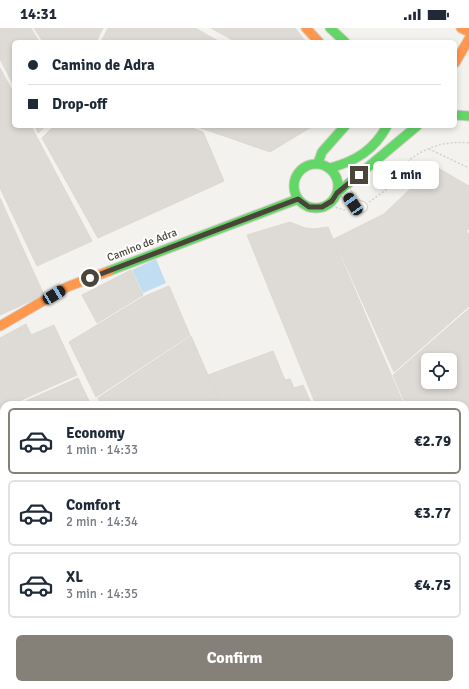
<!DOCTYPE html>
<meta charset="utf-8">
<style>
body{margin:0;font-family:Signika,sans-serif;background:#f6f6f7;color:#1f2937;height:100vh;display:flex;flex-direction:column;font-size:15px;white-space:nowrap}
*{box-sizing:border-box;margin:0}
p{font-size:13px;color:#747a83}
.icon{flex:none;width:22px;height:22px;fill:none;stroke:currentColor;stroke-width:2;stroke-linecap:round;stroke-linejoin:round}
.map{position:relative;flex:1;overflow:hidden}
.panel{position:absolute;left:0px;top:373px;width:469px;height:288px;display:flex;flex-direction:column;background:#fff;border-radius:12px 12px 0 0;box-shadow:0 2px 6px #0003}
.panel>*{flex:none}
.top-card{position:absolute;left:12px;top:12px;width:445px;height:88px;border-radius:6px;box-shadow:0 2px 6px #0003;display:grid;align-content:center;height:88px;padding:0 16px;background:#fff}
.fabs{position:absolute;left:421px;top:325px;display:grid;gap:8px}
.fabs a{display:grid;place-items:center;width:36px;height:36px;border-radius:6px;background:#fff;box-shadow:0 2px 6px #0003;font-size:20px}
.end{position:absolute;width:18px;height:18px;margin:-9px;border:5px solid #4b4439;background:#fff;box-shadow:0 0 0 2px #fff}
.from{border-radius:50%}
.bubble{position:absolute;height:28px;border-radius:6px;background:#fff;box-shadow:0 2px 6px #0003;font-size:13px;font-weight:700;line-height:28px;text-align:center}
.car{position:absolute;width:12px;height:24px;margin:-12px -6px;border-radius:5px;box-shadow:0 0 3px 1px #0007;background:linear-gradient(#222 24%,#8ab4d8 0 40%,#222 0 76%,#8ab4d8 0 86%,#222 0)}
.top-card b{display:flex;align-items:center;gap:14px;height:38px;font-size:15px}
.top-card b+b{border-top:1px solid #e0e1e3}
.top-card i{width:10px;height:10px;background:#1f2937}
ul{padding:7px 0 0;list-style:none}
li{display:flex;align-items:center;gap:12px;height:66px;margin:0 8px 6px;padding:0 8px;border:2px solid #e0e1e3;border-radius:6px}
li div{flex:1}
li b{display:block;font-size:15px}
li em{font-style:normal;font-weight:700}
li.current{border-color:#868178}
li>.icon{width:36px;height:36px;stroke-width:1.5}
.action{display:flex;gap:8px;margin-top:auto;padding:8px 16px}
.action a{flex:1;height:46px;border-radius:6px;background:#868178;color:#fff;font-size:16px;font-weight:700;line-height:46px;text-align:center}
.status{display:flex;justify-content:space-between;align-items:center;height:28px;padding:0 20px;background:#fff;direction:ltr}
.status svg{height:11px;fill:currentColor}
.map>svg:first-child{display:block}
.water{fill:#c0ddf1}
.building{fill:#dedbd6;stroke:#dcd9d4;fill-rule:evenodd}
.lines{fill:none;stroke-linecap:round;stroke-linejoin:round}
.street-casing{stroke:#d2d0cb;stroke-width:12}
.fast-casing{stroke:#d3cfc5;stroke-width:11}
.slow-casing{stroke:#d3cfc5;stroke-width:11}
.path{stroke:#d3d2cc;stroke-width:1.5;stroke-dasharray:2 2;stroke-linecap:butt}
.street{stroke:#fdfdfc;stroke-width:10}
.fast{stroke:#63d668;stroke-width:9}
.slow{stroke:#ff974d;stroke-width:9}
.route{stroke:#4b4439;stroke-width:5}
.labels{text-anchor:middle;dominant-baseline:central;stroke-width:4;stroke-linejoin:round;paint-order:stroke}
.street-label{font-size:11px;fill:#4b4439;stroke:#fff}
</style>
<div class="status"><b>14:31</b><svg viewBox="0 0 49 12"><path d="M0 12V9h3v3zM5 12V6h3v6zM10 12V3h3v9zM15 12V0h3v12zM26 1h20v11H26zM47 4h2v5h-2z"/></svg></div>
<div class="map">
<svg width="469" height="661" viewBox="0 0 469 661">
<rect width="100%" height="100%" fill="#f4f2ee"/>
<polygon class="water" points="156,231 166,255 143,265 132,242"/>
<g class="building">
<polygon points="0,0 31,0 39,14 14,14 14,58 0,31"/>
<polygon points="34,0 103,0 96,14 43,14"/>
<polygon points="108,0 195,0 220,14 101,14"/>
<polygon points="211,0 295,0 306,14 236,14"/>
<polygon points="0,40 14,66 14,98 31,98 92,213 37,238 0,160"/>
<polygon points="35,98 46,98 38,105"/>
<polygon points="54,98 186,98 203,104 224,153 98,210 42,110"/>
<polygon points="195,98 313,98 270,124"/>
<polygon points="438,140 469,158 469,201 466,203 469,206 469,278 394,344 334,211 384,186 430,142"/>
<polygon points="0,170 44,267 0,287"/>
<polygon points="290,194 305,200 314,201 328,199 404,377 316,377 247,207"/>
<polygon points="131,242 143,267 97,295 82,267"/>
<polygon points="169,258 190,307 96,369 69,314 143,269"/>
<path d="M469,281V396L465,399V377H406L393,347ZM428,332H450V354H428Z"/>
<polygon points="26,296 31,307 54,297 77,347 10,377 4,377 4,380 0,381 0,310"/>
<polygon points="191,308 221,377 102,377 98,370"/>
<polygon points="273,323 285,352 290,351 294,360 303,357 312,377 222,377 208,347"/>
<polygon points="78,350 91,377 17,377"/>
<polygon points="4,383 4,455 0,444 0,384"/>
<polygon points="469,411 469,513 465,500 465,415"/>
<polygon points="4,459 4,489 0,464 0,462"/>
<polygon points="0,489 4,531 4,597 0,612"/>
<polygon points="465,549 469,575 469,661 416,661 415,657 465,657"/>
<polygon points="4,610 4,657 157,657 152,661 2,661 0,653 0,624"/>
<polygon points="178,657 239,657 240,661 173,661"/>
<polygon points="288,657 328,657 328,661 282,661"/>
<polygon points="393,657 414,657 415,661 393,661"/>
</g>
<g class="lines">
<defs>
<polyline id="street" points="343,160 353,176 362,179"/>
<g id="fast">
<polyline points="330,0 345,14"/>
<polyline points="455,87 469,88"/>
<polyline points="318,135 322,124 345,98"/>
<circle cx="316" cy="158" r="22"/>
<path d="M330,140C356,133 374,122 387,98"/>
<polyline points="337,165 417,98"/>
<polyline points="109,243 298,171"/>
</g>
<g id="slow">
<polyline points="306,0 319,14"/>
<polyline points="461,0 469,4"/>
<polyline points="455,35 469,11"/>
<polyline points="0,298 67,259 109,243"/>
</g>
</defs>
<use href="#street" class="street-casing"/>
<use href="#fast" class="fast-casing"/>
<use href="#slow" class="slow-casing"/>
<g class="path">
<polyline points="429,121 469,140"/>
<path d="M369,174C375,170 383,165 388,159C394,152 398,143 404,137C421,120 446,112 469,115"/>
<polyline points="328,177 345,182"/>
<polyline points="465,408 469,405"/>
<polyline points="465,517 469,542"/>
<polyline points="165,661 171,657"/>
</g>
<use href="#street" class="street"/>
<use href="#fast" class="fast"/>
<use href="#slow" class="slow"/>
</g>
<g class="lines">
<polyline class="route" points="90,250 298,171 309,179 322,179 332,173 337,165 359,147"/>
</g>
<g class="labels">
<g class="street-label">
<text transform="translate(142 217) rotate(-21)">Camino de Adra</text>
</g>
</g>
</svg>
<div class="fabs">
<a><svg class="icon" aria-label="locate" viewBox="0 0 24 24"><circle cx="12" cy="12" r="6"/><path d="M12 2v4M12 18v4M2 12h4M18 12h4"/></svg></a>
</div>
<i class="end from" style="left:90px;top:250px"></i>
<i class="end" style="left:359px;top:147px"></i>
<div class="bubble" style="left:373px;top:133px;width:66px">1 min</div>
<i class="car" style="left:353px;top:176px;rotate:326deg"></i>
<i class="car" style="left:54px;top:267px;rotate:59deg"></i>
<div class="top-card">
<b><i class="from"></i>Camino de Adra</b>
<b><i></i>Drop-off</b>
</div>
<section class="panel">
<ul>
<li class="current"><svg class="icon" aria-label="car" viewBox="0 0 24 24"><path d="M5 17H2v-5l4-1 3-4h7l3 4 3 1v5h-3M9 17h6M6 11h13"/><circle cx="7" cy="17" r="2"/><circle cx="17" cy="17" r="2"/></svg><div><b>Economy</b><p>1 min · 14:33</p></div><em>€2.79</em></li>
<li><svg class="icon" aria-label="car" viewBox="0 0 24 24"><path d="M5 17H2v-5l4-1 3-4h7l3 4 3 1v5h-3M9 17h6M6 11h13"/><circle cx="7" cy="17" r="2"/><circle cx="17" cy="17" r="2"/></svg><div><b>Comfort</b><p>2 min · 14:34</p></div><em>€3.77</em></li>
<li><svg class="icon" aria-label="car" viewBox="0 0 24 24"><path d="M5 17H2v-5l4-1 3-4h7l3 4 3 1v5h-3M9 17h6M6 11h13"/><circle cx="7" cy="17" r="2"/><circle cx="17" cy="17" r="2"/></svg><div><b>XL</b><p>3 min · 14:35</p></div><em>€4.75</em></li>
</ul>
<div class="action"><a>Confirm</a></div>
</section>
</div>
